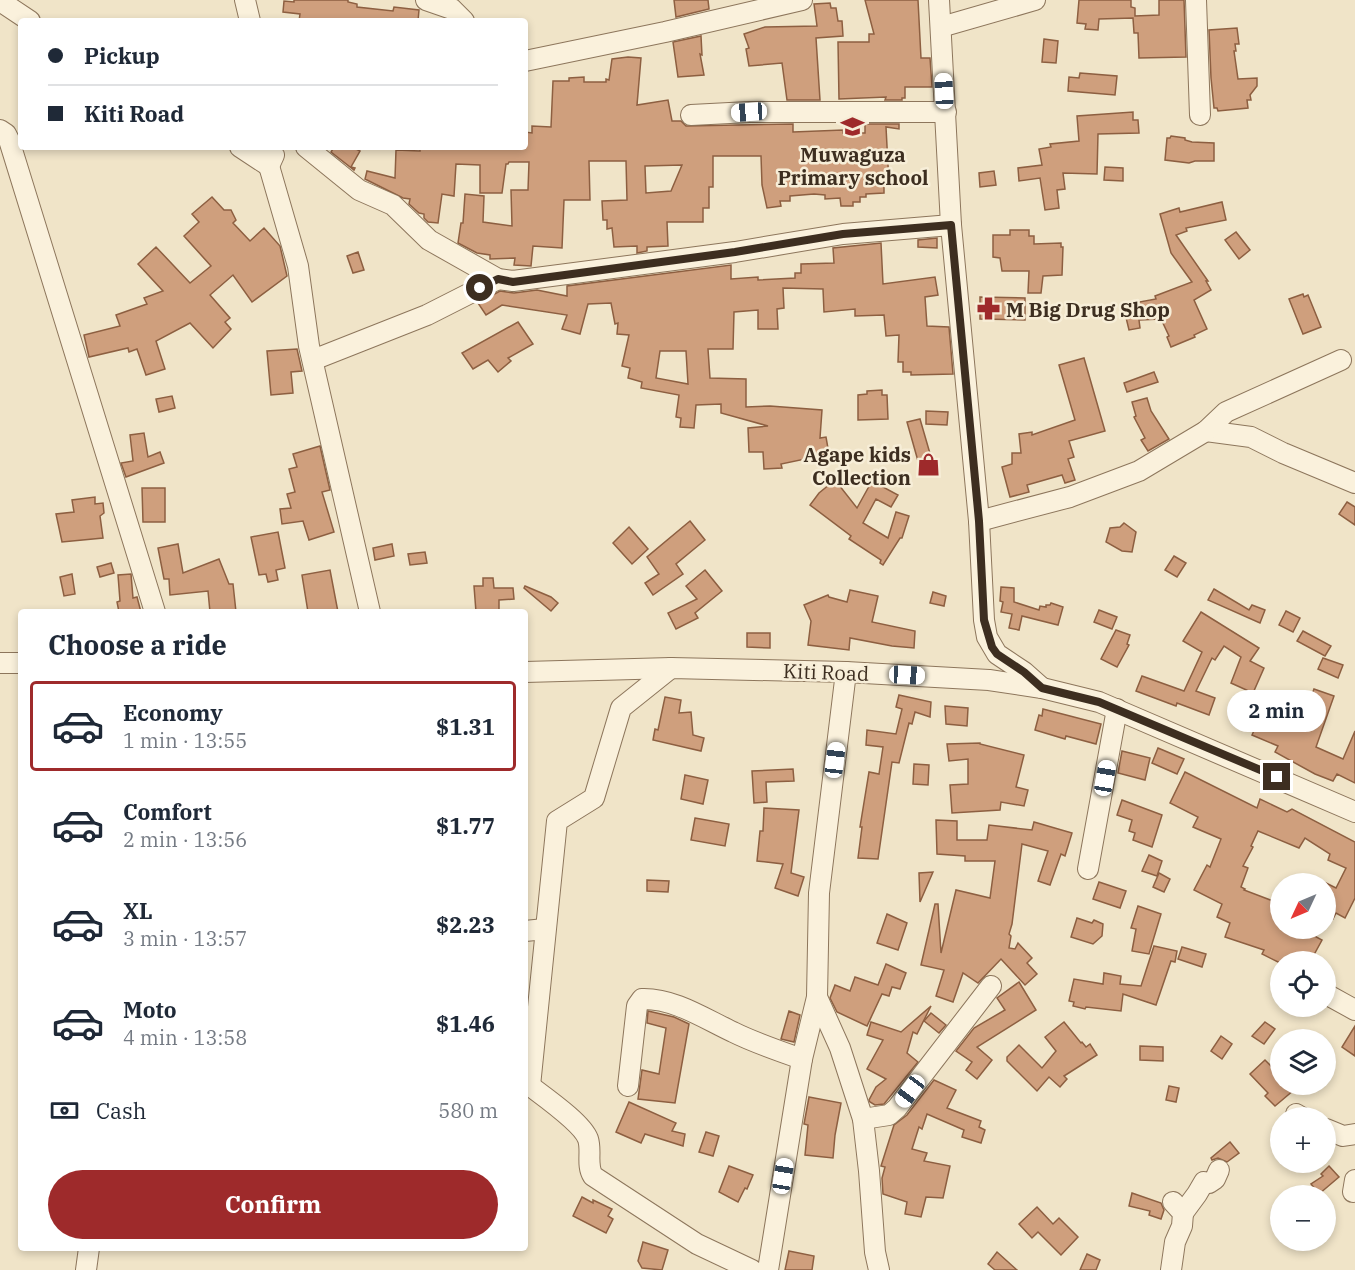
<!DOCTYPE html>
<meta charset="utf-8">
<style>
body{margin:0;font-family:"IBM Plex Serif",serif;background:#f6f6f7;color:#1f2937;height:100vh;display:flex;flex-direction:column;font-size:22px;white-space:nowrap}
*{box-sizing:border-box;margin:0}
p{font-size:20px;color:#747a83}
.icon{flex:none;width:33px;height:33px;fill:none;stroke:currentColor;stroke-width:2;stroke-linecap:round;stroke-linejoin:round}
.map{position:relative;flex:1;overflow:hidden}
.sheet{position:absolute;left:18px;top:609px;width:510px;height:642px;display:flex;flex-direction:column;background:#fff;border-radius:6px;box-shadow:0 3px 9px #0003}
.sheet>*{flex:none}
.top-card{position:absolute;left:18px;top:18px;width:510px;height:132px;border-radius:6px;box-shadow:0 3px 9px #0003;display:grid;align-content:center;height:132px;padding:0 30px;background:#fff}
.needle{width:39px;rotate:226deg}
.controls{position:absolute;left:1270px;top:873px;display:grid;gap:12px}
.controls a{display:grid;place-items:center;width:66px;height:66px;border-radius:50%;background:#fff;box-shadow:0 3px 9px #0003;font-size:30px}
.end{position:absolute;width:27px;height:27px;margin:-14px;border:8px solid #3d2e20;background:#fff;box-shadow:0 0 0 3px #fff}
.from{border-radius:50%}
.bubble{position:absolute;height:42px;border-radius:21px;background:#fff;box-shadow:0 3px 9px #0003;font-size:20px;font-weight:700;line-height:42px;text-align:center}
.car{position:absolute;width:18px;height:36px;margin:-18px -9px;border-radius:8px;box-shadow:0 0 4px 2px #0007;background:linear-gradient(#fff 24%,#345 0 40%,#fff 0 76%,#345 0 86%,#fff 0)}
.top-card b{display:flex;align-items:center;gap:21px;height:57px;font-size:22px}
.top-card b+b{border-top:2px solid #e0e1e3}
.top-card i{width:15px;height:15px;background:#1f2937}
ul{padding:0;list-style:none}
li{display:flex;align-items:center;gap:18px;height:90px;margin:0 12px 9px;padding:0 18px;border:3px solid transparent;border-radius:6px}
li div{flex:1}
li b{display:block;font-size:22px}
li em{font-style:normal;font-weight:700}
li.active{border-color:#9e2a2b}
li>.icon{width:54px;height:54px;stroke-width:1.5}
h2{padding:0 30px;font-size:27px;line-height:72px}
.pay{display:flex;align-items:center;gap:15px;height:66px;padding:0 30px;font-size:22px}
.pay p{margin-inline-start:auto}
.action{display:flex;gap:12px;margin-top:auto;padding:12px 30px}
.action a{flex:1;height:69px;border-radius:36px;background:#9e2a2b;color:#fff;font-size:24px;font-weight:700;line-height:69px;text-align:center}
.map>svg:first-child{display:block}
.building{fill:#cf9f7d;stroke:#8d5f41;stroke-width:1.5;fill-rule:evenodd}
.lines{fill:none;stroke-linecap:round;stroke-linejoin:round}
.minor-casing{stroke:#8d765c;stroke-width:22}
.minor{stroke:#faf1dc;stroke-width:20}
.route{stroke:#3d2e20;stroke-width:8}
.labels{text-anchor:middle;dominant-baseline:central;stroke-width:5;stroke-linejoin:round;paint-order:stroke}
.poi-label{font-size:20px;font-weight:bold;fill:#3d2e20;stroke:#f7eed8}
.street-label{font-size:20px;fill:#3d2e20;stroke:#f7eed8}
</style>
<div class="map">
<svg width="1355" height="1270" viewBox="0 0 1355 1270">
<rect width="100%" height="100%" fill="#f0e4c8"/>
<g class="building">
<polygon points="294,0 348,0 348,2 357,4 357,7 393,11 394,7 419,10 418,21 299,21 300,14 283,12 284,1 294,2"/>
<polygon points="674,0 708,0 709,9 676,17"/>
<polygon points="865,0 918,0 921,58 930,58 932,87 905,87 905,98 902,98 902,100 885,100 886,97 839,99 838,42 869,42 869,34 874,34"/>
<polygon points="1079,0 1131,0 1131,7 1135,8 1135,16 1159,15 1159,0 1184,0 1186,57 1139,58 1138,33 1134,33 1133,18 1099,19 1098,30 1085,29 1086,24 1077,23"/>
<polygon points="830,3 831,8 836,8 838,21 842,21 843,36 816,38 820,100 787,100 782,63 749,66 746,49 749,48 744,34 765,27 817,26 814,4"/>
<polygon points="1237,28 1239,44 1235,44 1236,51 1234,51 1238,79 1257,78 1257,86 1250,95 1251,100 1247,100 1248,108 1218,111 1217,108 1214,108 1211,78 1209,30"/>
<polygon points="701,36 702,55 700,54 704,75 678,77 673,42"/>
<polygon points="1044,39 1058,41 1056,63 1042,62"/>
<path d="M628,57L641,58L637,105L668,100L672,121H681L686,126L793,124V132L843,130V133H865V124H899V129L886,127L889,184H884V193L866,194V197H860V202H853V206H841L840,198L825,199V195L814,194L790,196V201H780L781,206L767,208L762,185L761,156H713V187H709V208H703V222H667L668,246L647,247V251L637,253V246L614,247L612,228L607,229V220H603L602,201L627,200L626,161H589L590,200H564L562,248L533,246L531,266L514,265L515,258L490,259V255L477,253L458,243L461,223H463L465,194L484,196L483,222L512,226L511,190H528L529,162H509L508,164H506L502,193H480V165L456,164L454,196L442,194L438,223L428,222L424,218V214L419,213L409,204L410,199L403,198L365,179L367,171L395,178L396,150L420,151V147H525V132L532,133V126L551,127L553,81H569V78L584,77V82H606V79L609,80L612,59ZM682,165L671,191L646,193L645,166Z"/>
<polygon points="1080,73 1117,76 1115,95 1068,91 1069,77 1079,78"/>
<polygon points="1133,112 1133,120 1138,120 1139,133 1098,134 1097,174 1063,173 1065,189 1057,190 1059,208 1045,210 1040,178 1019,181 1018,168 1042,165 1039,149 1051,147 1050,144 1079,141 1077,116"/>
<polygon points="1171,136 1185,138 1185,140 1192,142 1214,143 1214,161 1195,161 1189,163 1165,160 1167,138 1170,138"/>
<polygon points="334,147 352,147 360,151 351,167 355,168 354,170 331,152"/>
<polygon points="1105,167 1123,168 1123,181 1104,180"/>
<polygon points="994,171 996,185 980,187 979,173"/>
<polygon points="212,197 224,210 231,210 236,220 233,223 250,241 264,228 280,246 287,276 252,302 233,275 210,295 230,318 225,322 231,329 213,348 190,323 156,341 165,369 146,375 137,349 129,352 128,348 89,357 84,335 120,326 116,315 147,304 144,298 163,291 138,264 156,247 190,283 211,266 184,236 199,222 192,214"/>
<polygon points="1222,202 1226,220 1186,228 1187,231 1176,235 1208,281 1206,281 1211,290 1194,300 1207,329 1194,335 1195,337 1171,347 1167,337 1169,336 1161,319 1139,320 1140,328 1129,330 1123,305 1156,299 1155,296 1192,282 1171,253 1160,214 1179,208 1180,212"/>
<polygon points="1010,230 1029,230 1029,236 1034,236 1034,244 1061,243 1061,247 1063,247 1062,275 1043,276 1041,293 1028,293 1029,271 1002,271 1000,258 993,257 993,235 1010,235"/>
<polygon points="1236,232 1250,250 1239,259 1225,240"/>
<polygon points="937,238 937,248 918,247 918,240"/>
<path d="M881,243L883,284L935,277L938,295L925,297L927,326L949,327L953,374L911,375V372H903V362H898L899,335L886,336L884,315L855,316V309L824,312L823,289L783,288L784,308L777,309L778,329H758V310L734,312L733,349H708L710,378L746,379V407L770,406L822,410L820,438L826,437L829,454L781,464L782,468L764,469L763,452H749L748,428L768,426L721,413V404L696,405L694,428L680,427L681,418L676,417L679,395L641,388L642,382L628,378L630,368L622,366L629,335L617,334L618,323L615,324L611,303L588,304L580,334L562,329L567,315L502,305L486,315L478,303L500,291L514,293L537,290L567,296V286L731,265V279L758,277V280L795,278V273H801V264L834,263L833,248ZM660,351H686L688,384L656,378Z"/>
<polygon points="358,252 364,270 353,273 347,256"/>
<polygon points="1303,294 1304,297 1308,295 1321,327 1303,334 1289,299"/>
<polygon points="980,297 1025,298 1025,320 980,319"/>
<polygon points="518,322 533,344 508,358 511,361 498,372 488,360 473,369 462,353"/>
<polygon points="297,349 302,371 291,372 293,393 271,395 267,351"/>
<polygon points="1084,358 1105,431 1069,441 1074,457 1068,459 1075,480 1065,483 1062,475 1027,485 1029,492 1010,497 1002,467 1012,464 1012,453 1021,453 1019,434 1032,432 1032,435 1075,420 1059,365"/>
<polygon points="1154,372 1158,382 1127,392 1124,383"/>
<polygon points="882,390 882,395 887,395 888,419 858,420 858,395 867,394 867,391"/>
<polygon points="172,396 175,408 159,412 156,399"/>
<polygon points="1147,398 1151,411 1169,439 1148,451 1141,440 1145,438 1134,417 1136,416 1132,402"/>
<polygon points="926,411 948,412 947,425 926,424"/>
<polygon points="920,419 931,457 918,461 907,422"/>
<polygon points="144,433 148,457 160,452 164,463 126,477 121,463 133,461 130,435"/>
<polygon points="320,446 330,490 322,492 334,532 309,540 303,521 282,524 280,509 291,508 287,494 295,492 289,469 297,467 293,454"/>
<polygon points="835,480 857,508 872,481 898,495 891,507 876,499 863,523 888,538 896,512 909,516 902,538 900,538 883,565 880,563 881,560 849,539 851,536 810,505 819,493"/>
<polygon points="142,488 165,488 165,522 143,522"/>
<polygon points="95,497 95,504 103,503 104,513 100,516 103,538 62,542 56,514 74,512 72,500"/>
<polygon points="1347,502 1355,507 1355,525 1339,514"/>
<polygon points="690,521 705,540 676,564 683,574 653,595 645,583 659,574 647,557"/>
<polygon points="1124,523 1136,532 1132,552 1122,551 1106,542 1110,528 1120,527"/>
<polygon points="629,527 648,549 632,564 613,543"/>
<polygon points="278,532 285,568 276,570 278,580 268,582 266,574 259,575 251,537"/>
<polygon points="178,544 183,573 219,559 229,584 233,584 236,612 210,612 208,591 170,595 169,579 164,579 158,548"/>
<polygon points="392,544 394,556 375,560 373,548"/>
<polygon points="425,552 427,563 410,565 408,554"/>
<polygon points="1174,556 1186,563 1177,577 1165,570"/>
<polygon points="111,563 114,573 100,577 97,567"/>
<polygon points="330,570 338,612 308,612 302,575"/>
<polygon points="705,570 722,591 695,613 698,618 676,629 668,613 697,599 686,586"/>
<polygon points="72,574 75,594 64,596 60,577"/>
<polygon points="131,574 133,598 137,597 141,612 119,612 117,602 120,601 118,575"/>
<polygon points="483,578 493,578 494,588 513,588 514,599 499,600 499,612 476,612 474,586 483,586"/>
<polygon points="525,586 551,597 558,603 551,611 524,588"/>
<polygon points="1001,587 1014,588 1014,602 1039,610 1040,606 1046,607 1046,605 1050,605 1051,603 1063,607 1058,625 1022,616 1019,630 1009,628 1012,614 1001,612 1003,602 1000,601"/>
<polygon points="1214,589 1249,610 1252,605 1265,610 1260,623 1208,600"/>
<polygon points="850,590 878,596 872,622 915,631 914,648 892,646 850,638 849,650 808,645 811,621 804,605 828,595 829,597 847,602"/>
<polygon points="933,592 946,596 944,606 930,603"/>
<polygon points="1099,610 1117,617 1112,629 1094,622"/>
<polygon points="1286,611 1300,618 1293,632 1279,625"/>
<polygon points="1201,612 1259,648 1250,661 1264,668 1253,693 1231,683 1241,657 1224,646 1215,660 1212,658 1196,691 1215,698 1209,715 1177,703 1176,706 1136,691 1142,676 1184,691 1202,652 1183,641"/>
<polygon points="1116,630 1130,635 1127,644 1129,645 1117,667 1101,659"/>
<polygon points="1303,631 1331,646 1325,656 1297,641"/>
<polygon points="747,633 770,633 770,648 747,647"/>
<polygon points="1323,658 1343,665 1338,678 1318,669"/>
<polygon points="1314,689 1334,696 1316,747 1343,759 1355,731 1355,783 1337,774 1333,781 1315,774 1275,752 1278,746 1252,735 1260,717 1246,711 1252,700 1285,713 1288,707 1305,714"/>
<polygon points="899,695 931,702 930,717 915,712 912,724 909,723 899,763 892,762 878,859 858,858 862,827 860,827 869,772 879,774 883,747 866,745 867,730 896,734 902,709 896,707"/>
<polygon points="665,697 681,700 679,713 691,712 693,735 704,738 701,751 653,740 655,729 658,730"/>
<polygon points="945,706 968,708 967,726 946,724"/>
<polygon points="1043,709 1101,724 1096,744 1066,736 1065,739 1035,730 1039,715 1042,716"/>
<polygon points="980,743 980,744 1024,755 1016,787 1028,790 1024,806 1001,802 1000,810 952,813 950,785 968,784 968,759 949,761 947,744"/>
<polygon points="1158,748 1184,759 1177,774 1152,763"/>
<polygon points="1122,751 1150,758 1145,780 1118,773"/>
<polygon points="914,764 929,765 928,785 913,784"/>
<polygon points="793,769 794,781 766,782 767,802 754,803 752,771"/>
<polygon points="1185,772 1257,808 1260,799 1287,812 1292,809 1355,842 1355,898 1345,918 1336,913 1333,919 1326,914 1326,883 1336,888 1346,868 1328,860 1330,854 1305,838 1299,848 1258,831 1251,846 1253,847 1243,866 1248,868 1241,887 1245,889 1244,890 1281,904 1281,928 1300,928 1322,940 1310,962 1278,962 1262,954 1264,950 1225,937 1230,923 1217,917 1222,904 1194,890 1207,865 1210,867 1221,839 1193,827 1198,817 1170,803"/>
<polygon points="685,775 708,780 703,804 681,799"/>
<polygon points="1122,800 1162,815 1152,847 1133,840 1135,833 1129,831 1132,820 1117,815"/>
<polygon points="764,808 799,810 791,873 804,877 798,896 775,888 783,864 757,861 760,831 763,831"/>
<polygon points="695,818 729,824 725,846 691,840"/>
<polygon points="936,820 957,821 957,840 987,840 989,825 1032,830 1034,822 1072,833 1065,856 1061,854 1050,885 1038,881 1048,851 1022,844 1012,924 1009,934 1011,936 1009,948 1015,949 1018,943 1032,958 1027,963 1037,974 1025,985 1001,959 978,983 963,973 953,1002 936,996 944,970 921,965 935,904 938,904 941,953 956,890 990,898 995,861 965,861 965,856 937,854"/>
<polygon points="1149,855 1162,861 1157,876 1142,871"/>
<polygon points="933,872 920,902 919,873"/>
<polygon points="1159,873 1170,879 1164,892 1153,887"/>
<polygon points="647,880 669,881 668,892 647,891"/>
<polygon points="1099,882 1126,891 1120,908 1093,899"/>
<polygon points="1138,906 1161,914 1149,954 1132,951 1136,929 1131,928"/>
<polygon points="887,914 907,923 898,950 877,943"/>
<polygon points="1077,918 1092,923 1094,920 1103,924 1102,936 1093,944 1071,937"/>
<polygon points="1154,946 1177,951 1175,962 1171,961 1156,1005 1123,994 1121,1011 1086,1007 1085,1009 1073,1006 1074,1002 1069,1001 1074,979 1103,984 1104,973 1121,976 1120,984 1141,986"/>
<polygon points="1182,947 1206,954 1202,967 1178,959"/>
<polygon points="886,964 906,973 900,989 892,987 889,996 882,994 867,1026 837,1012 830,998 835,985 850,991 855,977 878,985"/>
<polygon points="1019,982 1036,1010 977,1047 992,1060 977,1079 966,1070 972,1062 956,1051 974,1028 1005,1010 997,998"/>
<polygon points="931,1006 917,1034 913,1032 907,1053 918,1062 884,1104 875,1105 870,1102 869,1100 876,1087 886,1079 867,1069 883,1040 867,1035 871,1022 901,1032"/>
<polygon points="648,1011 674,1017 689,1024 675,1103 638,1099 642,1070 659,1074 666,1028 647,1023"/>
<polygon points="789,1011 800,1015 794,1042 781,1039"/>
<polygon points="931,1013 946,1025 939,1033 924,1021"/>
<polygon points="1064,1022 1081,1043 1082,1042 1086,1047 1090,1044 1097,1055 1064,1076 1067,1079 1060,1087 1049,1077 1037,1091 1007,1061 1007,1057 1019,1045 1042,1068 1056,1051 1045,1037"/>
<polygon points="1265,1022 1275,1029 1264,1044 1252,1036"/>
<polygon points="1355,1026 1355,1056 1342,1047"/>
<polygon points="1221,1036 1232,1044 1222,1059 1211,1051"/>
<polygon points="1140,1046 1163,1047 1163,1061 1140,1060"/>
<polygon points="1265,1060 1281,1076 1281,1084 1289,1084 1294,1090 1275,1106 1265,1096 1268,1093 1250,1074"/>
<polygon points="934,1080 956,1090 947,1108 981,1121 979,1127 985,1130 981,1143 962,1137 964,1130 927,1114 922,1129 919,1127 912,1149 927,1153 924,1161 950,1166 943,1198 926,1197 921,1217 905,1214 907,1202 883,1194 882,1178 885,1167 881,1166 894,1125 907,1115"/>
<polygon points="1169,1086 1179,1088 1176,1102 1166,1100"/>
<polygon points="809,1097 841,1103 835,1135 833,1158 805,1155 808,1125 804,1124"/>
<polygon points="629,1102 676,1123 672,1131 685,1134 683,1146 645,1134 641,1143 616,1132"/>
<polygon points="706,1132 719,1136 713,1156 699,1152"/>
<polygon points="1230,1142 1239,1153 1227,1162 1218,1158 1212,1160 1211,1158"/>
<polygon points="729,1166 753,1175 747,1189 745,1188 738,1202 719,1192"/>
<polygon points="1329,1166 1339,1177 1319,1194 1311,1184 1323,1176 1321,1174"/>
<polygon points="1132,1193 1161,1203 1164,1210 1161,1219 1149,1215 1150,1211 1129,1206"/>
<polygon points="582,1197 593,1203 593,1200 612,1209 608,1216 613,1219 606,1233 573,1216"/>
<polygon points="1037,1207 1053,1224 1059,1218 1078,1237 1061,1255 1038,1232 1032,1238 1019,1224"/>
<polygon points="643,1242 668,1250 662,1270 642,1268 638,1261"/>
<polygon points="789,1251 814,1256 812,1270 785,1270"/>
<polygon points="997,1252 1017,1270 995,1270 988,1264"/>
<polygon points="1087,1254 1100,1260 1096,1270 1080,1270"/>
</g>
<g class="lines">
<defs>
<g id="minor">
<polyline points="245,0 250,21"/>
<polyline points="426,0 452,9 464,21"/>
<polyline points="939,0 951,225 979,521 984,620 987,637 997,654 1024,672 1042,688"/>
<polyline points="1196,0 1200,115"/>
<polyline points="0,1 30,21"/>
<polyline points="941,27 1035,0"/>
<polyline points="525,61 665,32 802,0"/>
<polyline points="691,115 749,112 946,112"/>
<polyline points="0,130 6,134 9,140 155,612"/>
<polyline points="240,147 269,166 274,155"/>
<polyline points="270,147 269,166 298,266 309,346 370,612"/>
<polyline points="306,147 359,190 393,205 429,240 498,279 513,281 735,252 843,234 951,225"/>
<polyline points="313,360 427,315 498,279"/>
<polyline points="1206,431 1251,437 1283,453 1355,483"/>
<polyline points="979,521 1070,497 1139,471 1206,431 1226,412 1341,360"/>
<polyline points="0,663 21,663"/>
<polyline points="525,672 671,668 846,672 989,680 1042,688 1099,702 1355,812"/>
<polyline points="846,672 819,893 817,997 840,1048 863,1119 869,1171 875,1252 879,1270"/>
<polyline points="1088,869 1117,709"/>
<polyline points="525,931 545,929"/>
<polyline points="1326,994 1355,1010"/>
<path d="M525,1082C540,1094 582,1122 588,1139C592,1151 586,1165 593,1176L697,1244L752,1270"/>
<polyline points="530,1086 557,821 594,798 621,708 671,668"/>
<path d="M628,1086L637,1006L642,999C674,998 705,1019 733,1032C755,1043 779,1051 802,1059"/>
<polyline points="1296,1114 1303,1118"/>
<polyline points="863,1119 889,1115 897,1108 991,986"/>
<polyline points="1326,1129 1343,1136 1355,1134"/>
<polyline points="1353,1192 1355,1180"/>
<polyline points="1183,1213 1197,1194 1204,1182 1209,1183 1215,1179 1219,1170"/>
<polyline points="86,1270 89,1248"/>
<polyline points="768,1270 802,1059 817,997"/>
<polyline points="1171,1270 1175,1242 1182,1226 1183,1213 1173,1202"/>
</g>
</defs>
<use href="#minor" class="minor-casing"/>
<use href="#minor" class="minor"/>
</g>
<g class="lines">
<polyline class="route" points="480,288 498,279 513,282 735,252 843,234 951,225 979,521 984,620 992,647 997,654 1024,672 1042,688 1099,702 1277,777"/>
</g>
<defs>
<symbol id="school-bare" viewBox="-9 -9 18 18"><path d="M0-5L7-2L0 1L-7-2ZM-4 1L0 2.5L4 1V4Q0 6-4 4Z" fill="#9e2a2b" stroke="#f7eed8" stroke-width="2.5" paint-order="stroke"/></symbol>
<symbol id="pharmacy-bare" viewBox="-9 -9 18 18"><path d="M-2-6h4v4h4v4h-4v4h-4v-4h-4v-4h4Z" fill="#9e2a2b" stroke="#f7eed8" stroke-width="2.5" paint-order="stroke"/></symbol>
<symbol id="shop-bare" viewBox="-9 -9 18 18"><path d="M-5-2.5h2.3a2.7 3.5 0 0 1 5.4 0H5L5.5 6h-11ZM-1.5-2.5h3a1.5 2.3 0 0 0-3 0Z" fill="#9e2a2b" stroke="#f7eed8" stroke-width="2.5" paint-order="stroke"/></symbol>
</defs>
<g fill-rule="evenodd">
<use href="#school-bare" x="836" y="110" width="33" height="33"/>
<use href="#pharmacy-bare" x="972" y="292" width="33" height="33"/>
<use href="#shop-bare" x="912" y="448" width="33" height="33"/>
</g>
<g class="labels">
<g class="poi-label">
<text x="853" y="154">Muwaguza<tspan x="853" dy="23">Primary school</tspan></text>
<text x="1006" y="309" text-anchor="start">M Big Drug Shop</text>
<text x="911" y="454" text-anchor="end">Agape kids<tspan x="911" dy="23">Collection</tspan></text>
</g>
<g class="street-label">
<text transform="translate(826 672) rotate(2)">Kiti Road</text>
</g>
</g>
</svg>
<div class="controls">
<a><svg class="needle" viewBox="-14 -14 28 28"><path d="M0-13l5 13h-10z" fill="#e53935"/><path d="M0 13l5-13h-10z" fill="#747a83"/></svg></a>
<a><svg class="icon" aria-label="locate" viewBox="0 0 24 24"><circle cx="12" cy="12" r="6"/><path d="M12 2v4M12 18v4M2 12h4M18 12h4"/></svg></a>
<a><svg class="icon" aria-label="layers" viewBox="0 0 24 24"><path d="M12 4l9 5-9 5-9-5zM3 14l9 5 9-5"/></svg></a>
<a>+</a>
<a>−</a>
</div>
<i class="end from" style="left:480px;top:288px"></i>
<i class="end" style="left:1277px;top:777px"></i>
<div class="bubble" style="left:1227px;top:690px;width:99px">2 min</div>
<i class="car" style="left:944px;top:91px;rotate:357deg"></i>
<i class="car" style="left:749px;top:112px;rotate:266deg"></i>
<i class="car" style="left:907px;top:675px;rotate:93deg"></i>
<i class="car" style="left:835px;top:760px;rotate:7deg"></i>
<i class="car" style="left:1105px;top:778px;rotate:10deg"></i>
<i class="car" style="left:910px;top:1091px;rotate:217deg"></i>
<i class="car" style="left:783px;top:1176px;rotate:9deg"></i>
<div class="top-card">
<b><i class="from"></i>Pickup</b>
<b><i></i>Kiti Road</b>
</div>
<section class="sheet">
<h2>Choose a ride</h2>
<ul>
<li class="active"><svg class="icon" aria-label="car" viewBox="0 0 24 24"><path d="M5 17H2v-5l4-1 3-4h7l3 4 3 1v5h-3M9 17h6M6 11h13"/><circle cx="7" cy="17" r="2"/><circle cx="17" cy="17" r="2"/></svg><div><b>Economy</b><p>1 min · 13:55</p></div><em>$1.31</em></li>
<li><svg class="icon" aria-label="car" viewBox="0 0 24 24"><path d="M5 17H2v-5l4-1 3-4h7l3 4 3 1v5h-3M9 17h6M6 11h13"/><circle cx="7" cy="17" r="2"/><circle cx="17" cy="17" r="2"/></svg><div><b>Comfort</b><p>2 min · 13:56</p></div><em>$1.77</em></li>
<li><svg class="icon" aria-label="car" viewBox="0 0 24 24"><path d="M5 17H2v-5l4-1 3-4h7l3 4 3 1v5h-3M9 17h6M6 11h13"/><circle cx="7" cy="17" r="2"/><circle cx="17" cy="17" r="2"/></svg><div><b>XL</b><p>3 min · 13:57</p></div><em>$2.23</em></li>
<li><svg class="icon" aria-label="car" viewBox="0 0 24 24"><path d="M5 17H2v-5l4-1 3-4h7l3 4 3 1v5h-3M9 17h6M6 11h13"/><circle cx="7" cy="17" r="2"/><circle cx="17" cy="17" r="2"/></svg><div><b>Moto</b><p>4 min · 13:58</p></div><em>$1.46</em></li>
</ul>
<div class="pay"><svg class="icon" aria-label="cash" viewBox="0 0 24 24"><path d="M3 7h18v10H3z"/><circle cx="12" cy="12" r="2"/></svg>Cash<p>580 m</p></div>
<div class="action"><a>Confirm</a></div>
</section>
</div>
